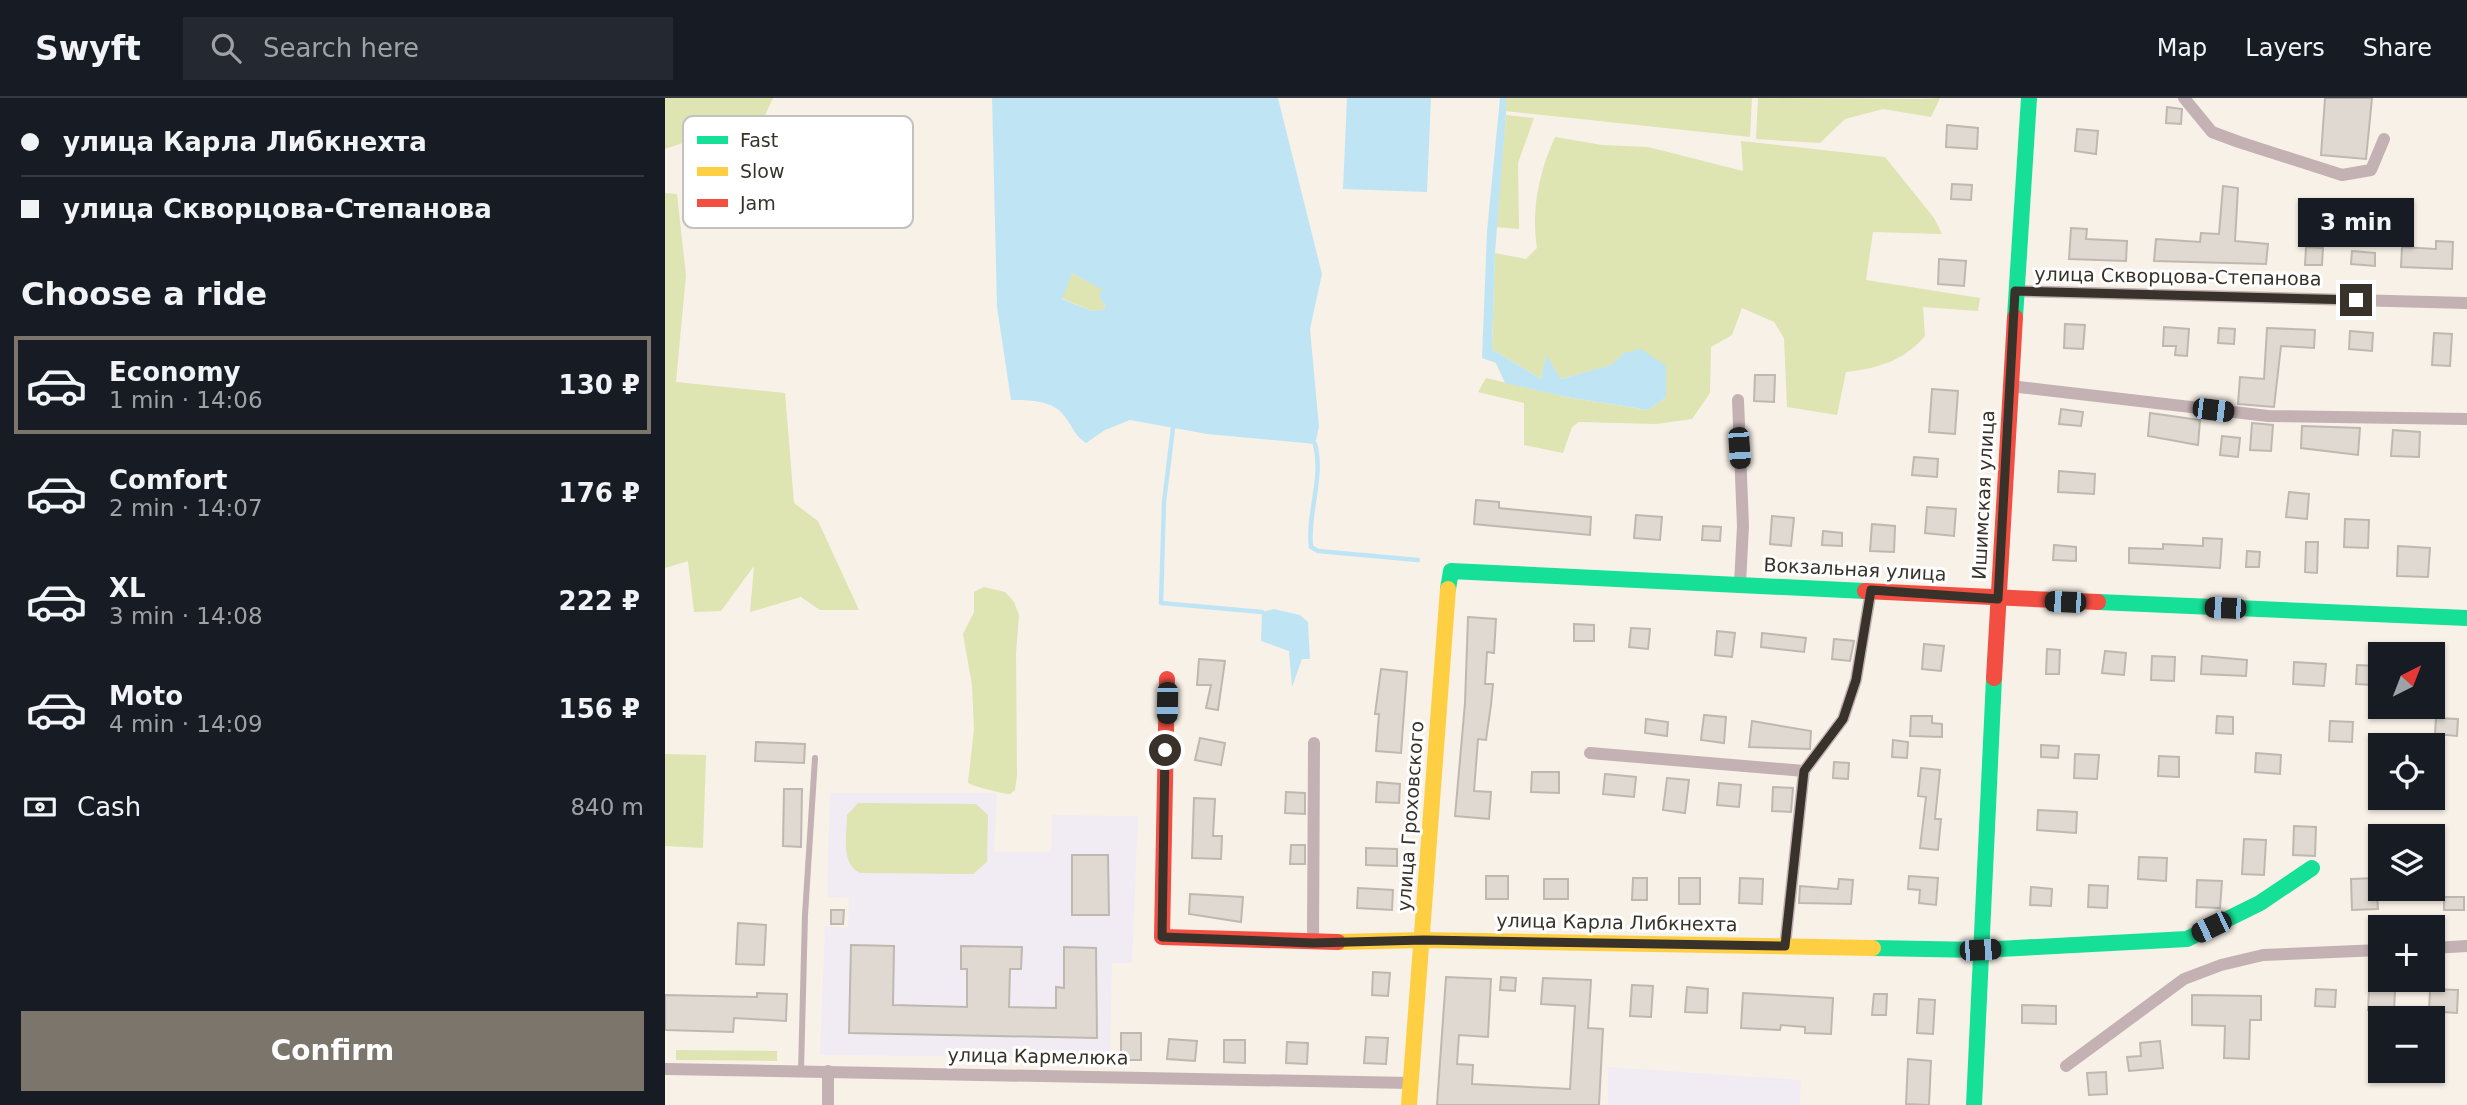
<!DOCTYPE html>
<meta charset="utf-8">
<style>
body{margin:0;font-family:"DejaVu Sans",sans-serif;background:#242831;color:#f1f3f6;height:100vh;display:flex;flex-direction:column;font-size:26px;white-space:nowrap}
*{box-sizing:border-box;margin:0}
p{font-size:23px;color:#9ea1a6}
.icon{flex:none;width:38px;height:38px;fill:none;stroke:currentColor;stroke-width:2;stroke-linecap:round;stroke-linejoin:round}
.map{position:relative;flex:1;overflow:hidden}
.side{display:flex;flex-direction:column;background:#171b24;width:665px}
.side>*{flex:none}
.banner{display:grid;align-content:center;height:154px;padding:0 21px;background:#171b24}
.needle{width:46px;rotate:42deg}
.buttons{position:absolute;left:1703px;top:544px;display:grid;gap:14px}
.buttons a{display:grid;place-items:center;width:77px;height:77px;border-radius:0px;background:#171b24;box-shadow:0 2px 5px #0004;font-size:35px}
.end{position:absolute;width:32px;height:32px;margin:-16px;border:9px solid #38322a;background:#fff;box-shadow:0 0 0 4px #fff}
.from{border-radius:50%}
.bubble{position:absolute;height:49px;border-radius:0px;background:#171b24;box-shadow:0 2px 5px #0004;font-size:23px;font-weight:600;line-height:49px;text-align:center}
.car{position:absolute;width:21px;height:42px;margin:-21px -10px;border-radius:9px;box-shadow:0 0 5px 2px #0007;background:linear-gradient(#222 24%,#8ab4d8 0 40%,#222 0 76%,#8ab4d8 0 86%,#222 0)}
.banner b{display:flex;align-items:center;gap:24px;height:66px;font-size:26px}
.banner b+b{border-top:2px solid #363941}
.banner i{width:18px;height:18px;background:#f1f3f6}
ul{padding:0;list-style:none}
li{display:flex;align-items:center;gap:21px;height:98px;margin:0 14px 10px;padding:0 7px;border:4px solid transparent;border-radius:0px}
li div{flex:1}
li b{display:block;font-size:26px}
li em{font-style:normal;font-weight:600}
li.selected{border-color:#7b756c}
li>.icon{width:63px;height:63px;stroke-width:1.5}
h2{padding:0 21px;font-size:32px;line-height:84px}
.pay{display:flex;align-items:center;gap:18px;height:77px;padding:0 21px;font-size:26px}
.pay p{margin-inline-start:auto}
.action{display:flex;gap:14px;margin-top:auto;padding:14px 21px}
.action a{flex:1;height:80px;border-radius:0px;background:#7b756c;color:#fff;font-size:28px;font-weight:600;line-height:80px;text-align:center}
header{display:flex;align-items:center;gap:42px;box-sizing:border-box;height:98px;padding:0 35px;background:#171b24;border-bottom:2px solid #363941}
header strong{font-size:33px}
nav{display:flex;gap:38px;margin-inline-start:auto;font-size:24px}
.search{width:490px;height:63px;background:#242831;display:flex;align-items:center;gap:18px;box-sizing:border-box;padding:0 24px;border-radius:0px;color:#9ea1a6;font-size:26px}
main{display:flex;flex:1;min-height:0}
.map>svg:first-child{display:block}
.education{fill:#f1ecf4}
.green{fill:#dee4b2}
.water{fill:#bfe5f5;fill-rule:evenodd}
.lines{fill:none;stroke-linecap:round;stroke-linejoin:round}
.stream{stroke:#bfe5f5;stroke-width:4.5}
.building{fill:#dfd9d1;stroke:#beb8b1;stroke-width:2}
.lane{stroke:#c3b1b3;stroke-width:6}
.street{stroke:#c3b1b3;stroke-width:12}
.fast{stroke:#16e098;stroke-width:16}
.slow{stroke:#ffcf43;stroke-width:16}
.jam{stroke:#f24e42;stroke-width:16}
.route{stroke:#38322a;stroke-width:9}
.labels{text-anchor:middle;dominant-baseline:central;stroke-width:6;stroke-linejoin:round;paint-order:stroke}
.street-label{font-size:19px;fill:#38322a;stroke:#fff}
.key{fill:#fff;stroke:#c3c2bf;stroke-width:2}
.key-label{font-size:19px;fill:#38322a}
</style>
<header>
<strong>Swyft</strong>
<div class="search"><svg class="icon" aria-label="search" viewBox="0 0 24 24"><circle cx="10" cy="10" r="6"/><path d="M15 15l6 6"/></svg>Search here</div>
<nav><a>Map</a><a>Layers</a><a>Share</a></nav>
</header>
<main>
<section class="side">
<div class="banner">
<b><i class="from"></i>улица Карла Либкнехта</b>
<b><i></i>улица Скворцова-Степанова</b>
</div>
<h2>Choose a ride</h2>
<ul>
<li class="selected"><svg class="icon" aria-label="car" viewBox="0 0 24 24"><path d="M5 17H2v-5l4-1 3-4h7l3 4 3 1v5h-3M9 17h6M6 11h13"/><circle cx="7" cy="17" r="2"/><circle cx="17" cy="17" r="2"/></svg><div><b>Economy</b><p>1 min · 14:06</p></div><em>130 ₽</em></li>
<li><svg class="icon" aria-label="car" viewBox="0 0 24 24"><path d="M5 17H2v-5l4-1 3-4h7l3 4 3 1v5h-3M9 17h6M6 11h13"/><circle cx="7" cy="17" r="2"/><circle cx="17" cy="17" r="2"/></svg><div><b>Comfort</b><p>2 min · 14:07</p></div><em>176 ₽</em></li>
<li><svg class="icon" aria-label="car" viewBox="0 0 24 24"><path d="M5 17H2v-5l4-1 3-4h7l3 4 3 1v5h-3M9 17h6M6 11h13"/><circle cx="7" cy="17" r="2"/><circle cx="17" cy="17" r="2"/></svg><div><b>XL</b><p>3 min · 14:08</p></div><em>222 ₽</em></li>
<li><svg class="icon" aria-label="car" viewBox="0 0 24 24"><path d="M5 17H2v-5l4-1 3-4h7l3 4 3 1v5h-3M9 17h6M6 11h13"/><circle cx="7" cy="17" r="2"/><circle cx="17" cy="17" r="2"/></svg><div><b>Moto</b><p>4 min · 14:09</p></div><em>156 ₽</em></li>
</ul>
<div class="pay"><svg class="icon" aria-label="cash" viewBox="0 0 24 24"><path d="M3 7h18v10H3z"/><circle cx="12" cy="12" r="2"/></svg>Cash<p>840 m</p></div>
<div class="action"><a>Confirm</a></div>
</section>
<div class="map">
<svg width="1802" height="1007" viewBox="0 0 1802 1007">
<rect width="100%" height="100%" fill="#f8f1e8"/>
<g class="education">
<polygon points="165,695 332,695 329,754 386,754 387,717 473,718 467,865 447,865 445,960 155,957 160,828 183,830 184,800 162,799"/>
<polygon points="943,969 1136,982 1135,1007 943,1007"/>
</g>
<g class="green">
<polygon points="0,0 108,0 100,17 0,51"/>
<polygon points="841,0 1087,0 1085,39 840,13"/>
<polygon points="1093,0 1258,1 1275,0 1266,19 1218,11 1180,21 1155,45 1091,41"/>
<polygon points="841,17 869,20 853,65 854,131 831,129"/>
<path d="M890,39L937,47L983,49L1078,73L1076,43L1220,59L1269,120L1277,136L1208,134L1201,182L1315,200L1313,213L1258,209L1260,238C1240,262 1212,271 1181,274L1172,317L1122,309L1119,240L1109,224L1077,210L1067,237L1046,249L1045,295L1027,321L991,326L914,324L907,329L898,355L859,347V305L813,294L821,280L901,299L983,312L1001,299L959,255L947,267L896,281L881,258L876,281L827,251L830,155L861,161L872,150C866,110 874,75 890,39Z"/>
<polygon points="0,95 12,96 21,177 11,284 120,295 129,405 153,423 194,512 155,512 136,499 85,514 89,468 56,513 29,514 23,463 0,470"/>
<polygon points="407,175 439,192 440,211 427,213 396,200"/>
<path d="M319,489L340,494L349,504L354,517L351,555L352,678L350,692L345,696C338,696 308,688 303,685L309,631L307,587L298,536L309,514V494Z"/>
<polygon points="0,656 41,657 38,750 0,748"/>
<path d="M193,705L311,706L323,717L322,764L308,776L195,775C175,765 182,737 182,717Z"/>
<polygon points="11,952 112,953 112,963 11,962"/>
</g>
<g class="water">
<path d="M327,0H613L657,176L645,231L654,329L650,346L542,336L465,322L440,332L421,345C408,337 406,324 396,314C384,302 361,302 346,302L332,209ZM407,175L438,192L434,196L437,204L440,205V211L427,213L397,201Z"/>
<polygon points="682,0 766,0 762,94 678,91"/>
<polygon points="835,0 841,0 841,17 830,155 827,251 876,281 881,257 896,281 946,267 959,255 976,251 1001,268 1001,299 983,312 901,299 840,285 831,265 817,260 822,133"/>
<polygon points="609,511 635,517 643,524 645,561 637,561 627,589 624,553 596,543 597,514"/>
</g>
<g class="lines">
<g class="stream">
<polyline points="508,330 499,404 496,505 597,514"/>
<path d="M650,346C659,380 642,415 646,449L653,453L753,462"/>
</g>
</g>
<g class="building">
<polygon points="1660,0 1707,0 1701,61 1656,57"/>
<polygon points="1502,9 1517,11 1516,26 1501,25"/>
<polygon points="1282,27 1313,30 1312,51 1281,49"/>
<polygon points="1412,31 1433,33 1431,56 1410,53"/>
<polygon points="1287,86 1307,87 1306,102 1286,101"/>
<polygon points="1558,88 1573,90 1570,143 1603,146 1601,166 1489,163 1491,141 1535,144 1536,135 1554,136"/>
<polygon points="1406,130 1422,131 1421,141 1462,143 1461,163 1404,161"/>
<polygon points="1771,143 1788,144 1787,171 1736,169 1737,149 1771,151"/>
<polygon points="1641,149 1658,150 1657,167 1640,167"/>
<polygon points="1687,153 1710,155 1710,168 1686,166"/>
<polygon points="1274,161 1301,163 1299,188 1273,186"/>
<polygon points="1400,226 1420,227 1418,251 1399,250"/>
<polygon points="1499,229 1524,231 1522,258 1510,257 1511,248 1498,248"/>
<polygon points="1554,230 1570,231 1569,246 1553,245"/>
<polygon points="1602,230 1650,232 1649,250 1616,248 1609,309 1573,306 1575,279 1599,281"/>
<polygon points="1685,233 1708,235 1707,253 1684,251"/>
<polygon points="1769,235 1787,236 1785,268 1767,267"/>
<polygon points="1090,277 1110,277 1109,304 1089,303"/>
<polygon points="1267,291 1293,293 1290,336 1264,334"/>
<polygon points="1396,311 1418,314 1416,328 1394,326"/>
<polygon points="1485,315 1535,322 1533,347 1483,338"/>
<polygon points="1587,325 1608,327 1606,353 1585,352"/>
<polygon points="1637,328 1695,330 1693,357 1636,350"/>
<polygon points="1728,332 1755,334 1754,359 1726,358"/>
<polygon points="1557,338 1575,340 1573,359 1555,357"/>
<polygon points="1249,359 1273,361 1272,379 1247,377"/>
<polygon points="1394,373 1430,376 1429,396 1393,394"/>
<polygon points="1624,394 1644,396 1642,421 1621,419"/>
<polygon points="811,402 834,404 834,410 926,419 925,437 809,426"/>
<polygon points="1262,409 1291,411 1289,438 1260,435"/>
<polygon points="971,417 997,419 995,442 969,440"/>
<polygon points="1107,418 1129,420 1126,448 1105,446"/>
<polygon points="1680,421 1704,422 1703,450 1679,449"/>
<polygon points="1207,426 1230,428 1229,454 1205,453"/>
<polygon points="1038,428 1056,429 1055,443 1037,442"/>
<polygon points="1158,433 1177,435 1177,448 1157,447"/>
<polygon points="1538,440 1557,441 1555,470 1464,465 1464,450 1498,451 1498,446 1538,448"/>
<polygon points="1641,444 1653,444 1652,475 1640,474"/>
<polygon points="1389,447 1411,449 1411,463 1388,462"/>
<polygon points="1733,448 1765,450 1763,479 1732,478"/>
<polygon points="1582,453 1595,454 1594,469 1581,469"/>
<polygon points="803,519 831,521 829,555 822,554 820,586 828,586 826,607 821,642 813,641 809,693 826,694 824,721 790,718 800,605"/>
<polygon points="909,526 929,527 929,543 909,543"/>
<polygon points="966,530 985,531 983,551 964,549"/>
<polygon points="1052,533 1070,535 1067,559 1050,557"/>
<polygon points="1097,535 1141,540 1139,554 1096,549"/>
<polygon points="1169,541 1189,543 1185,563 1167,561"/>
<polygon points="1259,546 1279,548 1276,573 1257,571"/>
<polygon points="1382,551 1395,552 1394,576 1381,576"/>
<polygon points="1440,553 1461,555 1459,577 1437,575"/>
<polygon points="1487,558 1510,559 1509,583 1486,582"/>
<polygon points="1537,558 1582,562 1581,578 1536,576"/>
<polygon points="534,561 560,563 553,612 541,610 546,587 532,587"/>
<polygon points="1629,564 1661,566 1659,588 1628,586"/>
<polygon points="1692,567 1710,568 1709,587 1691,586"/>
<polygon points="716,571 742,574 736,655 711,653 714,616 710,616"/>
<polygon points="1039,617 1061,619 1059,645 1036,642"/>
<polygon points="1246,618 1267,618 1267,625 1277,626 1277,639 1245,638"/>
<polygon points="1552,618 1568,619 1568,636 1551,635"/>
<polygon points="1771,620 1793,621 1792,638 1770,636"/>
<polygon points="981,621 1003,624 1002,638 980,635"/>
<polygon points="1087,623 1146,633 1145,651 1084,649"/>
<polygon points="1665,623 1688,624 1687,644 1664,643"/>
<polygon points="535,640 560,645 556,667 530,662"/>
<polygon points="1228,642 1243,644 1242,660 1227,659"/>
<polygon points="91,644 140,646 139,665 90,663"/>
<polygon points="1376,647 1394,648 1393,660 1376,659"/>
<polygon points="1591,655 1616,657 1615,676 1590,674"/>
<polygon points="1410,656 1434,657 1432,681 1409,680"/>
<polygon points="1494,658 1514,659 1514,679 1493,678"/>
<polygon points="1169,664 1184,665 1183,681 1168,680"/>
<polygon points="1256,670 1275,672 1270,721 1276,721 1273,752 1255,750 1261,699 1253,698"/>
<polygon points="867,674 894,674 894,695 866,694"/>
<polygon points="940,676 971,679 969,699 938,696"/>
<polygon points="1002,680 1024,682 1020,715 998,712"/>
<polygon points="712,684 735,686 734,705 711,704"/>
<polygon points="1054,685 1076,687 1074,709 1052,707"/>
<polygon points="1108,689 1128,690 1126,714 1107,713"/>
<polygon points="119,691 137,691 136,749 118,748"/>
<polygon points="621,694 640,695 640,716 620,715"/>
<polygon points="529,700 550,701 548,738 557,738 556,761 527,760"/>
<polygon points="1373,712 1412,714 1411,735 1372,732"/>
<polygon points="1629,728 1651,729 1650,758 1628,757"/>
<polygon points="1579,741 1601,742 1599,777 1577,776"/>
<polygon points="626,747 640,747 640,766 625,766"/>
<polygon points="701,750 732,751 732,768 701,767"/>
<polygon points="407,757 443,757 444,817 407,817"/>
<polygon points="1474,759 1502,760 1501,783 1473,781"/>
<rect x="821" y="778" width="22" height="23"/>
<polygon points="1244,778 1273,780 1271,807 1254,805 1255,792 1243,791"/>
<polygon points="968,780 982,780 982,802 967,802"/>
<rect x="1014" y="780" width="21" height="26"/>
<polygon points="1075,780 1098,781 1097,806 1074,805"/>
<polygon points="1711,780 1713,811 1687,812 1686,781"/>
<rect x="879" y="781" width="24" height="20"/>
<polygon points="1174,781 1188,782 1186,806 1134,805 1135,788 1173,791"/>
<polygon points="1532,782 1557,783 1555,810 1531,809"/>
<polygon points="1424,787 1443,788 1442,810 1423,809"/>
<polygon points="1366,789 1387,791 1386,808 1365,807"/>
<polygon points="693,790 728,792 727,812 692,810"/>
<polygon points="525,796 578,799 576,824 524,816"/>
<rect x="1779" y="799" width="20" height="13"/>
<polygon points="166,812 179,812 178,826 166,826"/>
<polygon points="73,825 101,827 99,867 71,866"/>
<polygon points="186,847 229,848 228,907 302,909 302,871 296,871 296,848 357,849 356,871 345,871 344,909 391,910 391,889 399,890 399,849 431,850 432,940 184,935"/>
<polygon points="708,874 725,875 723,898 707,897"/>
<polygon points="781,879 826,881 823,939 794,937 792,966 808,967 807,986 905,991 910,908 876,906 878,880 926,882 923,930 938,931 934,1007 772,1007"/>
<polygon points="836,879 851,880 850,893 835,892"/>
<polygon points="967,887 988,888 986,919 965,918"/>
<polygon points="1022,889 1043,891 1042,915 1020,914"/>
<polygon points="1651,891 1671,892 1670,909 1650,908"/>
<polygon points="1765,891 1793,892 1792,915 1764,913"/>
<polygon points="1704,893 1730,893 1729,912 1703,912"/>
<polygon points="92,895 122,896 121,923 69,920 68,934 0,932 0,897 92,899"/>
<polygon points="1078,895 1168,900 1166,936 1140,935 1140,929 1116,927 1115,932 1076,930"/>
<polygon points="1209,896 1222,896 1221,917 1207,917"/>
<polygon points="1527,897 1596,898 1596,922 1585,922 1584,961 1559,960 1560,928 1527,927"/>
<polygon points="1254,901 1270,902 1268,936 1252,935"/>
<polygon points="1357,907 1391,908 1391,926 1357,925"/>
<rect x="456" y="935" width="20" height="27"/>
<polygon points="701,939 723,940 721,966 699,965"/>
<polygon points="504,941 532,943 530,963 502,961"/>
<polygon points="559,942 580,942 580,965 559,964"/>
<polygon points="1495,943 1498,970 1464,973 1462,959 1476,958 1475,945"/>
<polygon points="622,944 643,945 642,966 621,965"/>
<polygon points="1243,961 1266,963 1264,1007 1241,1006"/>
<polygon points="1441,974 1442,996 1424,997 1422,975"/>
</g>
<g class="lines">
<polyline class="lane" points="136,973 140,817 150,660"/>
<g class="street">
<polyline points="1519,0 1547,34 1574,44 1677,77 1706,72 1719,41"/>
<polyline points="1350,193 1802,205"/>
<polyline points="1345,288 1603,318 1802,321"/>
<polyline points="1073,302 1078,428 1075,486"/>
<polyline points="925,655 1139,673"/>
<polyline points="648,845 649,645"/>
<polyline points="1120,848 1139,673 1178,621 1191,582 1206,492"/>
<polyline points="1768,850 1802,848"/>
<polyline points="1401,968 1519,881 1556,867 1598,857 1715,852"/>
<polyline points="0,971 745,985"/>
<polyline points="163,1007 163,973"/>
</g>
<g class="fast">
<polyline points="1350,219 1364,0"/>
<polyline points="783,491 786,473 1200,493"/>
<polyline points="1433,504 1802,520"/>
<polyline points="1208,850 1315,852 1522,841 1595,805 1647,770"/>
<polyline points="1309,1007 1329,580"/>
</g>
<g class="slow">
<polyline points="673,844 758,842 1208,850"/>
<polyline points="744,1007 783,491"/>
</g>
<g class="jam">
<polyline points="1200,493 1433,504"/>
<polyline points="1329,580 1350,219"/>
<polyline points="502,581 497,839 673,844"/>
</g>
</g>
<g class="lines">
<polyline class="route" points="500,652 497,839 648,845 758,842 1120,848 1139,673 1178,621 1191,582 1206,492 1333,501 1350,193 1691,202"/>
</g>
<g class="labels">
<g class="street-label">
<text transform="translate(1513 178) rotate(1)">улица Скворцова-Степанова</text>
<text transform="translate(1318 397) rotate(-87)">Ишимская улица</text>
<text transform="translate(1190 471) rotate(3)">Вокзальная улица</text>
<text transform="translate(745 718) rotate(-86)">улица Гроховского</text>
<text transform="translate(952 824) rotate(1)">улица Карла Либкнехта</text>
<text transform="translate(373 958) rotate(1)">улица Кармелюка</text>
</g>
</g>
<rect x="18" y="18" width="230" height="112" rx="10" class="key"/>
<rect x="32" y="38" width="31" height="8" fill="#16e098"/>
<rect x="32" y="69" width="31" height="9" fill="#ffcf43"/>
<rect x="32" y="101" width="31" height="8" fill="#f24e42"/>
<g class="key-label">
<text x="75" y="49">Fast</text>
<text x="75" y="80">Slow</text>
<text x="75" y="112">Jam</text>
</g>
</svg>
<div class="buttons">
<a><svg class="needle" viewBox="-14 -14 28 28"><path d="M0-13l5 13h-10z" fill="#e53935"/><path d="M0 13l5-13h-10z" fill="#9ea1a6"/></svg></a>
<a><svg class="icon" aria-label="locate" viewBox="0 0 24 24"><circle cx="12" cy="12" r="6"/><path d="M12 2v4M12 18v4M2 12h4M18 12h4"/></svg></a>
<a><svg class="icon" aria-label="layers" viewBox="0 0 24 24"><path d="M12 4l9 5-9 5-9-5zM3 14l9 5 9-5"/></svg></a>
<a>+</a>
<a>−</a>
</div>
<i class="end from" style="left:500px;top:652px"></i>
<i class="end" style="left:1691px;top:202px"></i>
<div class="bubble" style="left:1633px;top:100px;width:116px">3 min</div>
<i class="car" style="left:1548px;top:312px;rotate:97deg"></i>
<i class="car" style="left:1074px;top:350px;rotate:176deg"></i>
<i class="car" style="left:1400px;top:504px;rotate:272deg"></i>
<i class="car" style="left:1560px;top:510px;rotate:272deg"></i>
<i class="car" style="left:502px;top:605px;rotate:181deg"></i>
<i class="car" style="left:1546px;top:829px;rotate:244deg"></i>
<i class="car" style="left:1315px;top:852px;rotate:87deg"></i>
</div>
</main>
